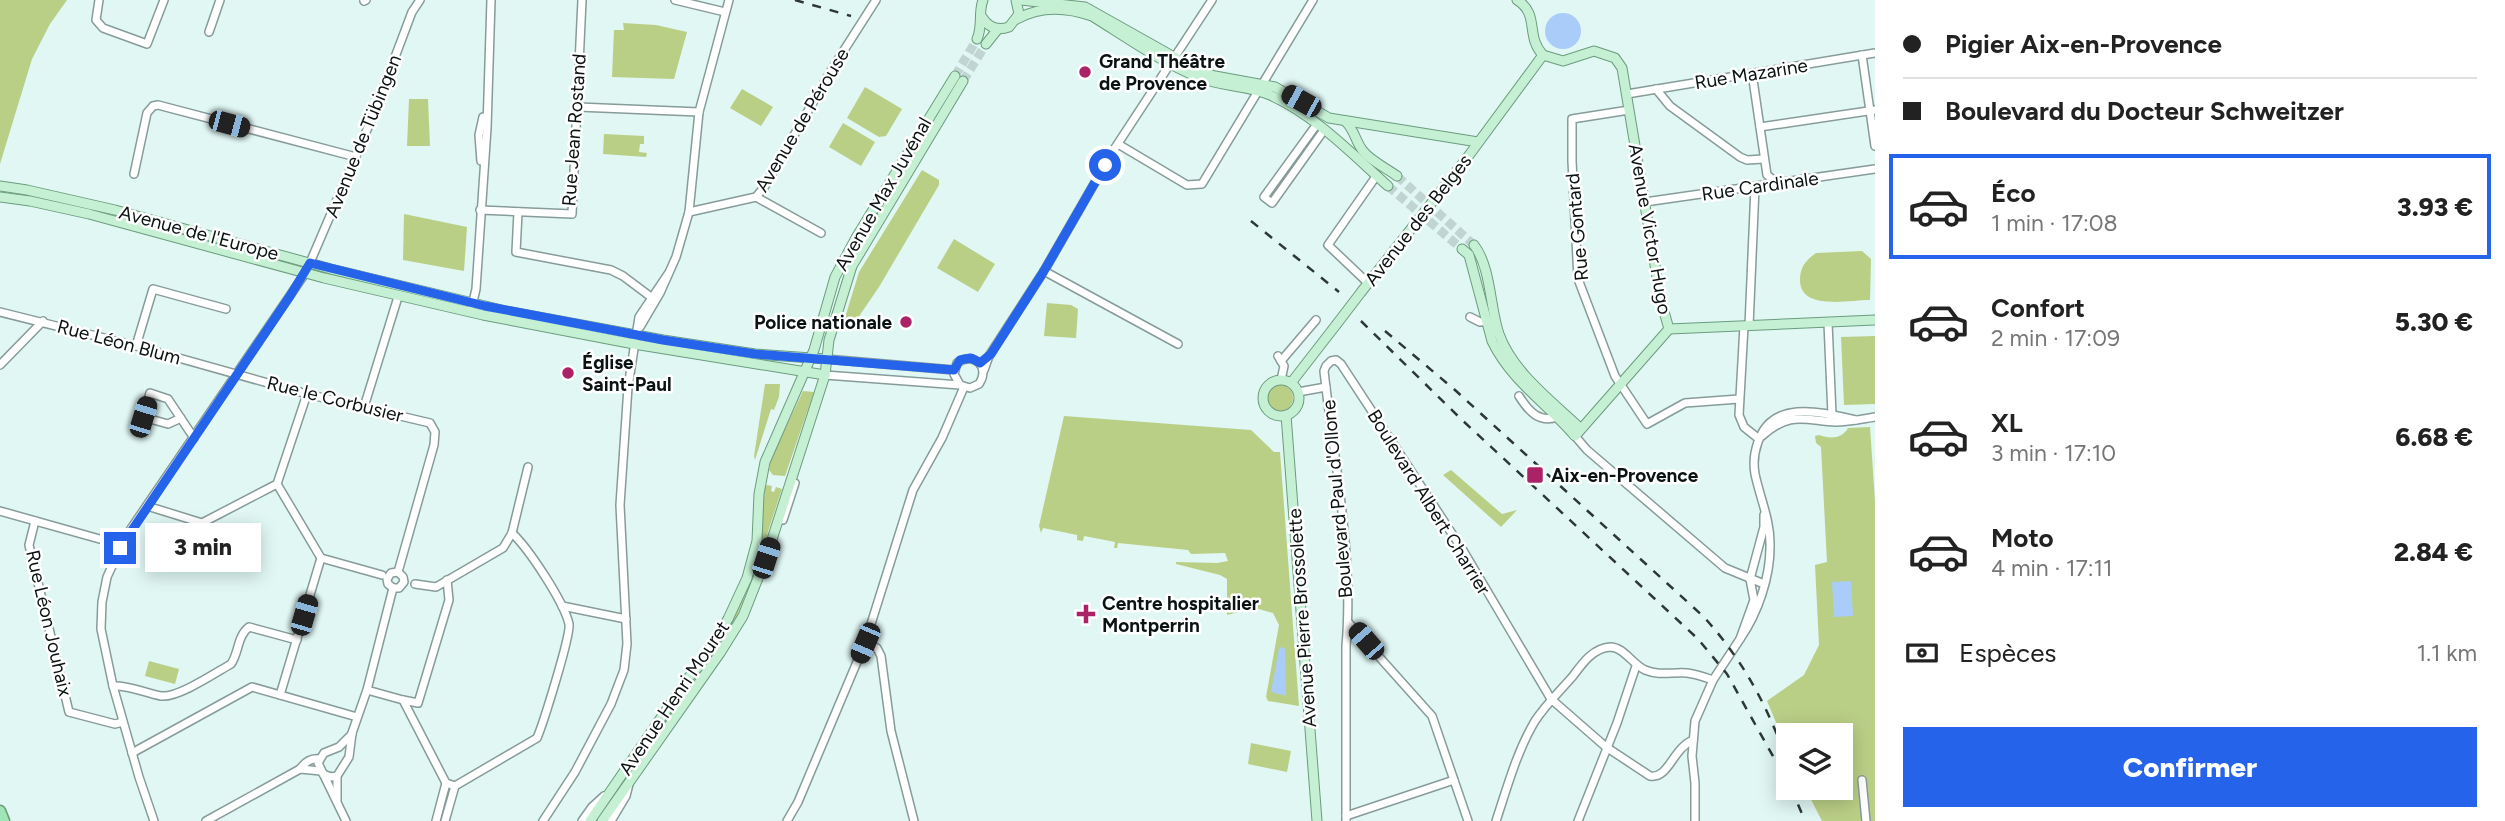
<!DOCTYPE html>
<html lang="fr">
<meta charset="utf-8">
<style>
body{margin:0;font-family:Figtree,sans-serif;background:#f2f2f2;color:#222;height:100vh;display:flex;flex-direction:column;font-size:26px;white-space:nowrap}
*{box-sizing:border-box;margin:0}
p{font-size:23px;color:#767676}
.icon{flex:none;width:38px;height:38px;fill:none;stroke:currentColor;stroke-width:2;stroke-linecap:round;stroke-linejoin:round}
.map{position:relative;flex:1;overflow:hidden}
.details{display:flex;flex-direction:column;background:#fff;width:630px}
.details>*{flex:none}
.top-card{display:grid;align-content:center;height:154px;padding:0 28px;background:#fff}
.fabs{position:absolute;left:1776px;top:723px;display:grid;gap:14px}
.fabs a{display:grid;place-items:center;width:77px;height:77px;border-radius:0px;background:#fff;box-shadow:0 4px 18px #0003;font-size:35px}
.end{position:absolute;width:32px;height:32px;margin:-16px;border:9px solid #2563eb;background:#fff;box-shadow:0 0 0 4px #fff}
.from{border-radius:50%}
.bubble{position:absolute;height:49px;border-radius:0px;background:#fff;box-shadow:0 4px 18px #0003;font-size:23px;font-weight:800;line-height:49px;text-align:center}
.car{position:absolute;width:21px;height:42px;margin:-21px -10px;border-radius:9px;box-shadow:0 0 5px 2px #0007;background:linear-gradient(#222 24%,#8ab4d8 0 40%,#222 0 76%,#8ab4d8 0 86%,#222 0)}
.top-card b{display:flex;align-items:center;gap:24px;height:66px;font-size:26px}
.top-card b+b{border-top:2px solid #e0e0e0}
.top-card i{width:18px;height:18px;background:#222}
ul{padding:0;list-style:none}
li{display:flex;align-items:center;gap:21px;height:105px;margin:0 14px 10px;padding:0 14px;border:4px solid transparent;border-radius:0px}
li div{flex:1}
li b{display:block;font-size:26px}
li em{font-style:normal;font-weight:800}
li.on{border-color:#2563eb}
li>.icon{width:63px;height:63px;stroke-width:1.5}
.pay{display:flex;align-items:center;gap:18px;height:77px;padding:0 28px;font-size:26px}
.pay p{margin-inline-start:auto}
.cta{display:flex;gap:14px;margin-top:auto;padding:14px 28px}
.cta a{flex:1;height:80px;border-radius:0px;background:#2563eb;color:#fff;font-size:28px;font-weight:800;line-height:80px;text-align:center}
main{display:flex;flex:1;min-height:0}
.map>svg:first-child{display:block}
.green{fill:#bacf86}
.water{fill:#aaccf9}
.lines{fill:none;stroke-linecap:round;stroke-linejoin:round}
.major-tunnel{stroke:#c0d5d2;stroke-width:9;stroke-dasharray:9 4.5;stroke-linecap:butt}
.minor-casing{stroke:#879c9a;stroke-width:10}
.major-casing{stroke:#6b9c7d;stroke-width:11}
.highway-casing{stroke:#6b9c7d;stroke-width:13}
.minor{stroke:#fff;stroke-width:7}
.major{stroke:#c5f0d4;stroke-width:9}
.highway{stroke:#9ee6b7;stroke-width:10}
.rail{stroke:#2d3736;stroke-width:2.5;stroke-dasharray:9 9;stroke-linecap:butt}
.major-bridge-casing{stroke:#6b9c7d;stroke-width:11;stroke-linecap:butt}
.major-bridge{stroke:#c5f0d4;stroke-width:9}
.route{stroke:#2563eb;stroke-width:9}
.poi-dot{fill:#ab2267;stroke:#fff;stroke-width:2.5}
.labels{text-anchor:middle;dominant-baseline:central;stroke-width:5;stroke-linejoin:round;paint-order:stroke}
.poi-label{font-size:19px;font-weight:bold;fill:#0b1312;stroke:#fff;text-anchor:start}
.street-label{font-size:19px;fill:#0b1312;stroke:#fff}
</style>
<main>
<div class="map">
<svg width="1875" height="821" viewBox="0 0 1875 821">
<rect width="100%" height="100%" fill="#e0f7f4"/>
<g class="green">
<polygon points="0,0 67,0 50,24 32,59 0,164"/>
<polygon points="623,23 656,25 687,32 674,79 612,77 614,30 624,30"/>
<polygon points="865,87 902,109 886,136 879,137 847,118"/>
<polygon points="742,89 773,107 761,126 730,108"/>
<polygon points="409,99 428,99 430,146 407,146"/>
<polygon points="843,123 875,142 861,166 829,147"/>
<polygon points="604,134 644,136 644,144 640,144 639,152 647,153 646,157 603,154"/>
<polygon points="922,170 939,180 939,185 879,287 849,331 843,324 859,272"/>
<polygon points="404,214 467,227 464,271 403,260"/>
<polygon points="954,239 995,264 978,292 937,268"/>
<path d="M1862,251L1871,259L1870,300C1849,300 1800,311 1800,280C1800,267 1806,260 1816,253Z"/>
<polygon points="1047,303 1071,305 1078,309 1076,338 1044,336"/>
<polygon points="1875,336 1875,404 1844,405 1841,337"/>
<polygon points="765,384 780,384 779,397 774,410 771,409 755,460 754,456"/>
<circle cx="1280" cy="398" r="13"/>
<polygon points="803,391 814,392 785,476 773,475 769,470 771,459"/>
<polygon points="1064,416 1251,430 1274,452 1280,452 1299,706 1268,701 1266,697 1279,625 1273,613 1255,608 1227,615 1227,579 1220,575 1176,564 1176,562 1217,563 1228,561 1225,553 1191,554 1188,550 1118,543 1117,548 1114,548 1115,542 1084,536 1083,541 1077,540 1077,535 1043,528 1041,533 1039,526"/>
<path d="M1870,427L1875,501V821H1822L1805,788H1841V735H1788V751L1767,701L1804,675L1819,645L1815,565L1827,562L1821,447L1816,443L1815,436L1819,435C1830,439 1842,439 1848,428Z"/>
<polygon points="1451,470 1502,514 1517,510 1501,527 1443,475"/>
<path d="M767,485L772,486L771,491L774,492L776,487L782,489L753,577L736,618L598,821H594L722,636C752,584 760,547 765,488Z"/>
<polygon points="149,661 179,669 175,684 145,676"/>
<polygon points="1251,743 1291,751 1287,772 1248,764"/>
</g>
<g class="water">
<circle cx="1563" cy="31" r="18"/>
<polygon points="1851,581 1853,616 1834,617 1832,582"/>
<polygon points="1283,647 1285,649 1286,696 1271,692 1279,648"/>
</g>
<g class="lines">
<g class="major-tunnel">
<polyline points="955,76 977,39"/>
<polyline points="963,81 986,44"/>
<polyline points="1397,176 1474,245"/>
<polyline points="1388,186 1462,249"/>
</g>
<defs>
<g id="minor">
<polyline points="99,0 96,20 103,28 147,44 164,0"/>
<polyline points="675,0 725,12"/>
<polyline points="364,1 366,0"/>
<polyline points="209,32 220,0"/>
<polyline points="1862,55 1875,146"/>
<polyline points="1752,73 1767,175 1778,183"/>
<polyline points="1656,89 1670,106 1740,157 1747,160 1764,159"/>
<polyline points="1627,94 1875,53"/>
<polyline points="578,107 699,112"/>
<polyline points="1629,110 1572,119 1572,161 1578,279 1615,376 1647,424 1685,403 1739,399"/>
<polyline points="1317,124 1264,197 1272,203 1324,130"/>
<polyline points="1760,127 1875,110"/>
<polyline points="1118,144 1187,185 1202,184 1313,0"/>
<polyline points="481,161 479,135 483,117"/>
<polyline points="134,174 147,113 153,106 158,105 356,157"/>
<polyline points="756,197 821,233"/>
<polyline points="1645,202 1875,169"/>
<polyline points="480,210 572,214 582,0"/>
<polyline points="518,212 516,252 611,270 623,276 651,297"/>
<polyline points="689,212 756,197 765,186 832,69 876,0"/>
<polyline points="1044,271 1178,344"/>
<polyline points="1368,283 1328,245 1377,175"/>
<polyline points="472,306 476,289 487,128 491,0"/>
<polyline points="0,312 136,346 307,394 430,423 435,432 434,445 398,572"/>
<polyline points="1470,317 1480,322 1489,321"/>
<polyline points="1828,323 1832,415 1830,416"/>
<polyline points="1744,326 1739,415 1744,427 1759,439"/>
<polyline points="1749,326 1755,187"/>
<polyline points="640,327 660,293 676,257 689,212 699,112 729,0"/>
<polyline points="136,346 153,289 226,309"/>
<polyline points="1278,356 1284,366 1281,380"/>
<polyline points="826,359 954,370"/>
<polyline points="1281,361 1316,320"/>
<polyline points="0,365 43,321"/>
<polyline points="984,370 989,356 1044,271 1113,151 1212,0"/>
<path d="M825,375L960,385L970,388L979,384C991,366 973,351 957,363L954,374L960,385"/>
<polyline points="1298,392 1326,387"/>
<path d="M1519,396C1529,412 1539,423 1558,417"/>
<polyline points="364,407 398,297"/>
<polyline points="181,418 168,424 143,417 150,393 168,399 194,438"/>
<polyline points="1575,436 1587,450 1725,568 1764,584"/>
<path d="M1762,436C1790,411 1803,420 1836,422C1849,422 1862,419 1875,417"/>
<polyline points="277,484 321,558 382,575"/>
<polyline points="147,506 202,523 277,484 307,394"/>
<polyline points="0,511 121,545"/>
<polyline points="783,520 795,483"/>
<polyline points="35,521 29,545 69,712 115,724 123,722"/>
<polyline points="1750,579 1764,527 1764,515"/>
<polyline points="415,584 436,587 503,548 512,533 528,467"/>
<polyline points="393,588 388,584 387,579 391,573 398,572"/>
<polyline points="393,588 399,588 404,582 403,577 398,572"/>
<polyline points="562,606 626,619"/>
<polyline points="1348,622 1432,716 1468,821"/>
<path d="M1740,639C1758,613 1771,576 1770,543C1770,519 1760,498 1755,474C1753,463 1754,453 1758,442C1772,399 1821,412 1856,420"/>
<polyline points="865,643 877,648 881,656 891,731 914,821"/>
<path d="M113,686C129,685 145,693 161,696C178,698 215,673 231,664C239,653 237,636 249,627L297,640"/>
<polyline points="367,690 403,700 446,783 455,786"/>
<polyline points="280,695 321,558"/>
<polyline points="403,700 418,703 449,600 447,580"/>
<polyline points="132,753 252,687 357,717"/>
<polyline points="300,769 321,771"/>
<polyline points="323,774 331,777 337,776 349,757 352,733 367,690 393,588"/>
<polyline points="1862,780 1866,821"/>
<path d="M455,786L537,738C543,724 571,635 569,624C564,602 529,549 512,533"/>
<polyline points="337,800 337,776"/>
<polyline points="1346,816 1454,780"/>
<polyline points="154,821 139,777 113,686 101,629 102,602 107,577 126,536 306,272 372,118 412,12 420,0"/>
<path d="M206,821L300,769C305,762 311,758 319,759"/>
<polyline points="346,821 318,763 324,753 339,747 352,734"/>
<polyline points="436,821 446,783"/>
<polyline points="445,821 455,786"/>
<polyline points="543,821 575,772 611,704 624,670 627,644 620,505 628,387 639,317 668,274"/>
<polyline points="582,821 592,807 604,796"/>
<polyline points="611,821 626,796 629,784"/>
<polyline points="787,821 798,802 865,643 913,490 942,438 964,387"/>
<path d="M1346,821V646C1354,558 1334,460 1324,371L1326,366L1331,361L1336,360L1341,364L1464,552L1551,699L1606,747L1650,776C1669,779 1672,749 1693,740"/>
<path d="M1496,821C1507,788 1517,751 1535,721C1546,704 1560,691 1573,676C1582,664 1593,648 1610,647C1624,647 1632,664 1645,670C1660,676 1671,672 1687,673C1696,674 1704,677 1713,680"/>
<polyline points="1578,821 1617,723 1636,666"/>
<polyline points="1695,821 1695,783 1692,756 1695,721 1713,680 1740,639 1754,600 1750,579"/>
</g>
<g id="major">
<polyline points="1021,0 1085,7 1199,71 1215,76 1275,87 1329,118 1478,142"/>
<path d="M1517,0C1540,14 1525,36 1543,55L1563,61L1594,51L1615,58L1622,68L1661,301L1669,329"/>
<path d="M982,17C988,27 997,31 1009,27L1019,14L1016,0"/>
<path d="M1017,19C1040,6 1066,7 1092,16C1126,37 1161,62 1198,77C1221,87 1248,85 1270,95C1315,115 1352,154 1388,186"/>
<path d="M977,39C983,26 978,13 983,0"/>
<polyline points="986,44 998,29"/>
<path d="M1345,121C1355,130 1355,141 1363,151C1371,161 1386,168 1397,176"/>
<polyline points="0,186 27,190 115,210 331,269 506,311 663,340 755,354 826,359"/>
<polyline points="0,197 30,201 89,214 324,278 483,315 634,344 825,375"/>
<path d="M1474,245C1491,267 1490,308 1499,334C1513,373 1553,402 1581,429"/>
<path d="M1462,249L1469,255L1492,341C1512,382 1547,403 1575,436L1669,329"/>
<polyline points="1362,291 1467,158 1543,55"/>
<polyline points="1669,329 1875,320"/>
<circle cx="1281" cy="398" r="18"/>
<polyline points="1291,383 1336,325"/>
<polyline points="1286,415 1317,821"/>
<polyline points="590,821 689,677 699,666 728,619 747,578 757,541 759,494 765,462 814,350 835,277 857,236 955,76"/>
<polyline points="602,821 720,653 743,616 766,558 825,375 829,340 852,266 963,81"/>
</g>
<polyline id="highway" points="0,811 4,821"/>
</defs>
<use href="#minor" class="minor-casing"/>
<use href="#major" class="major-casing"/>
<use href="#highway" class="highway-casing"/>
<use href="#minor" class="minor"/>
<use href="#major" class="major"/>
<use href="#highway" class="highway"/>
<g class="rail">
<polyline points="795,0 851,16"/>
<polyline points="1251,221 1339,292"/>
<polyline points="1361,321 1461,419 1698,639 1727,674 1788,783"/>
<path d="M1385,331L1455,390L1704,617C1745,663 1766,704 1788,762"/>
<polyline points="1791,788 1805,821"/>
</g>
<defs>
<polyline id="major-bridge" points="1336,325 1362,291"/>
</defs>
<use href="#major-bridge" class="major-bridge-casing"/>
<use href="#major-bridge" class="major-bridge"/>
</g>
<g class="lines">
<polyline class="route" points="120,548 290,296 310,263 485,306 663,340 755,354 954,370 960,360 971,358 980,363 991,354 1044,271 1105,165"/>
</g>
<g class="poi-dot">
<circle cx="1085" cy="72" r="7"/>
<circle cx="906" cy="322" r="7"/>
<circle cx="568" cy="373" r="7"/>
<rect x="1526" y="466" width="18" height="18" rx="3.5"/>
<path d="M1082.5 603.5h7v7h7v7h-7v7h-7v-7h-7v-7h7z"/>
</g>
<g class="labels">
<g class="poi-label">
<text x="1099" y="61">Grand Théâtre<tspan x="1099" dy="22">de Provence</tspan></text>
<text x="892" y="322" text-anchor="end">Police nationale</text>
<text x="582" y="362">Église<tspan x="582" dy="22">Saint-Paul</tspan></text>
<text x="1551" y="475">Aix-en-Provence</text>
<text x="1102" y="603">Centre hospitalier<tspan x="1102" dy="22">Montperrin</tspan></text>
</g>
<g class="street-label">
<text transform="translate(1751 74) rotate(-9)">Rue Mazarine</text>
<text transform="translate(802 120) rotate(-59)">Avenue de Pérouse</text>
<text transform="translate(574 130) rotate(-86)">Rue Jean Rostand</text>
<text transform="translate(363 136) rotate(-68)">Avenue de Tübingen</text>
<text transform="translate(1760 186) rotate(-8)">Rue Cardinale</text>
<text transform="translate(883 194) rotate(-60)">Avenue Max Juvénal</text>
<text transform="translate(1418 220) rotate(-52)">Avenue des Belges</text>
<text transform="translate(1577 227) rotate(-95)">Rue Gontard</text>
<text transform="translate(1650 229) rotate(80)">Avenue Victor Hugo</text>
<text transform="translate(199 233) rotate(15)">Avenue de l'Europe</text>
<text transform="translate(119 342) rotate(15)">Rue Léon Blum</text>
<text transform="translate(335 399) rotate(14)">Rue le Corbusier</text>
<text transform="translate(1337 499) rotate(-95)">Boulevard Paul d'Ollone</text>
<text transform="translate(1429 502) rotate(58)">Boulevard Albert Charrier</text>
<text transform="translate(1302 618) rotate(-94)">Avenue Pierre Brossolette</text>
<text transform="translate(49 623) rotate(77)">Rue Léon Jouhaix</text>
<text transform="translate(674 698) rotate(-56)">Avenue Henri Mouret</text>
</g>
</g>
</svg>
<div class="fabs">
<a><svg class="icon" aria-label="layers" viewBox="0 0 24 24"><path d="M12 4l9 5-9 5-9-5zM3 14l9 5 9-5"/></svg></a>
</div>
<i class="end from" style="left:1105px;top:165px"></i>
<i class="end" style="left:120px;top:548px"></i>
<div class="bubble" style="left:145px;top:523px;width:116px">3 min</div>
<i class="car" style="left:1301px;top:101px;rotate:299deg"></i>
<i class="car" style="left:229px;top:124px;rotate:105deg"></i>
<i class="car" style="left:143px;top:417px;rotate:17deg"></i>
<i class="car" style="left:766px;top:558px;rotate:18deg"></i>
<i class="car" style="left:304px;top:615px;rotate:16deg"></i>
<i class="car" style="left:1366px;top:641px;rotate:319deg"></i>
<i class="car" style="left:865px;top:643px;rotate:203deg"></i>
</div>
<section class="details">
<div class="top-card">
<b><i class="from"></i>Pigier Aix-en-Provence</b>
<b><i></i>Boulevard du Docteur Schweitzer</b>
</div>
<ul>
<li class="on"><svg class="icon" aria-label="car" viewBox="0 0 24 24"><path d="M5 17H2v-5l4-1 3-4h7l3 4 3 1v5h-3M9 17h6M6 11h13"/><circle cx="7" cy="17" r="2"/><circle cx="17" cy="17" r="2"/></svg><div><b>Éco</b><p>1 min · 17:08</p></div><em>3.93 €</em></li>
<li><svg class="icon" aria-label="car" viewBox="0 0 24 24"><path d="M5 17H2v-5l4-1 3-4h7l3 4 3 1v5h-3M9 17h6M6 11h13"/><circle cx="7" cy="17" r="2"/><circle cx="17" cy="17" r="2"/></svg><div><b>Confort</b><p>2 min · 17:09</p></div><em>5.30 €</em></li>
<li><svg class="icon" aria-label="car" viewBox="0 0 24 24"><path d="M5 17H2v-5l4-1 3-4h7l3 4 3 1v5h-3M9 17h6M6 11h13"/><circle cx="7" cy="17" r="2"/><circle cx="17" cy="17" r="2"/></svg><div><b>XL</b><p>3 min · 17:10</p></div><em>6.68 €</em></li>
<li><svg class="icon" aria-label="car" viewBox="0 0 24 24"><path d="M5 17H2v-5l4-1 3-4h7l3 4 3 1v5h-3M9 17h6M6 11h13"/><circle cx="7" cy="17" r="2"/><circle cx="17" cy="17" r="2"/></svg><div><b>Moto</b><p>4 min · 17:11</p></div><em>2.84 €</em></li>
</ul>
<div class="pay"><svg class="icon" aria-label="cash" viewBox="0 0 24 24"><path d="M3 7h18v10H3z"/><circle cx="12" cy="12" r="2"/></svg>Espèces<p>1.1 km</p></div>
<div class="cta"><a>Confirmer</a></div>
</section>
</main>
